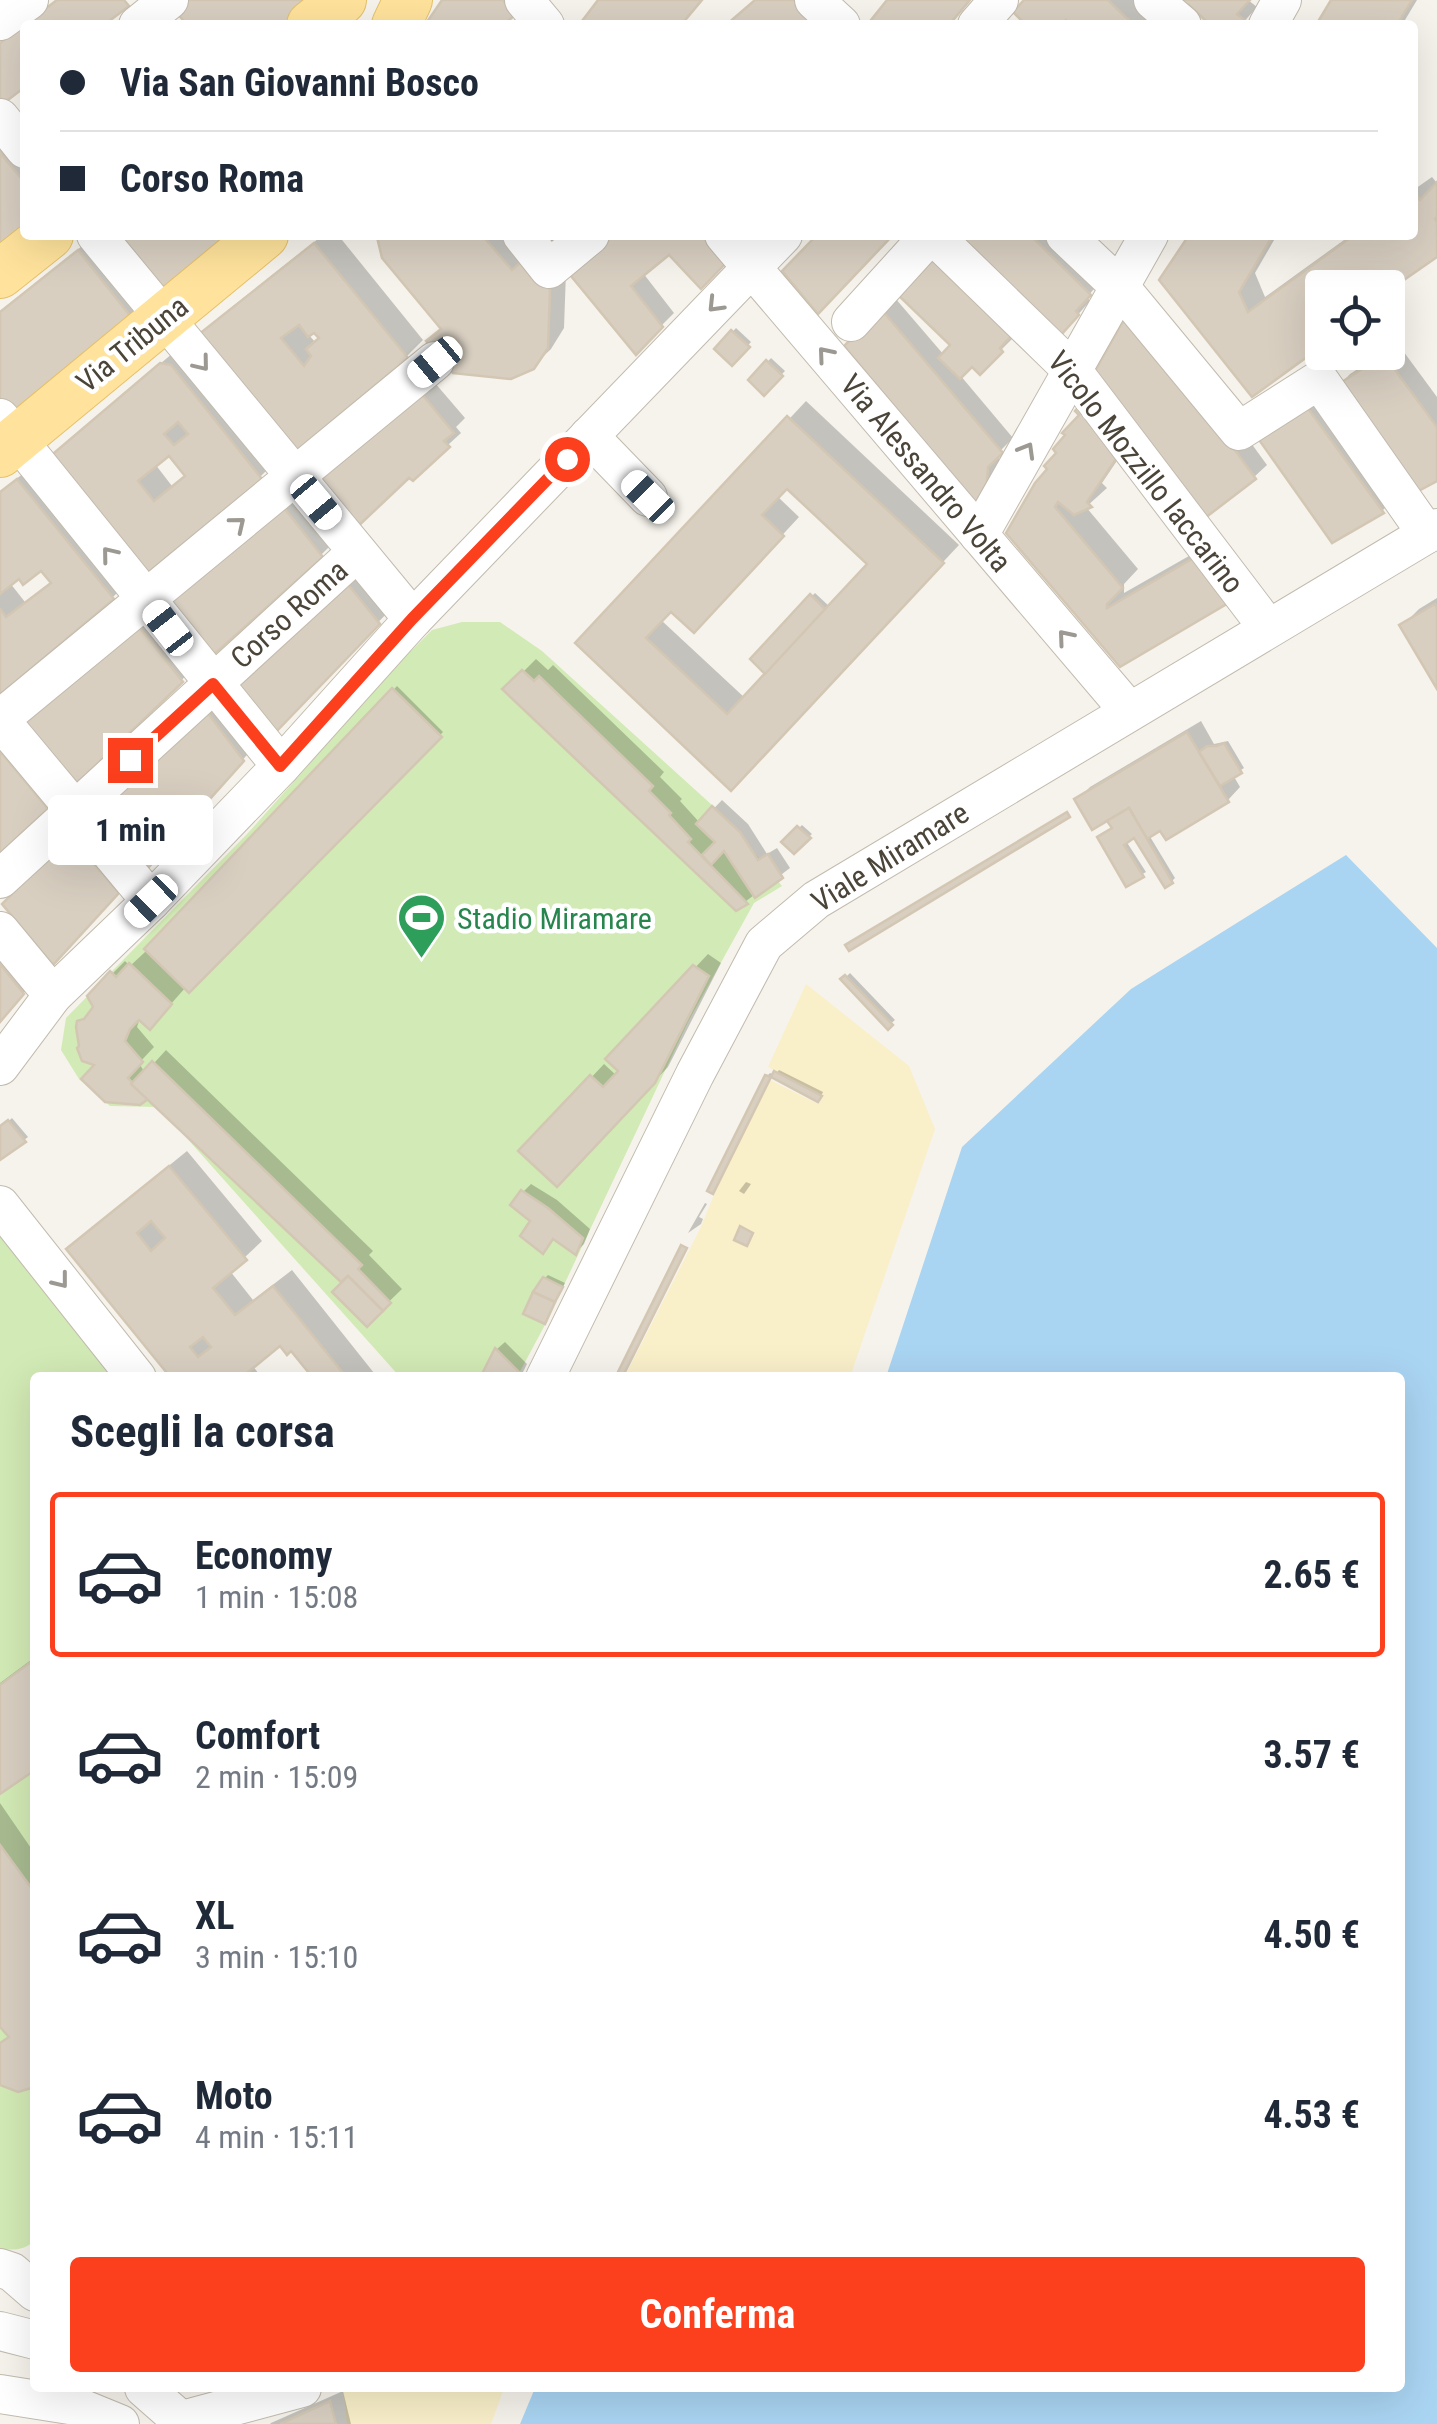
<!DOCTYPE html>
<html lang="it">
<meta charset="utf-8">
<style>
body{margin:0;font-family:"Roboto Condensed",sans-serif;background:#f2f2f3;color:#1f2937;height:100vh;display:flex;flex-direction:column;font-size:38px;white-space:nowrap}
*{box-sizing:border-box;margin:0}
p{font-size:32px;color:#747a83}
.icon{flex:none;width:55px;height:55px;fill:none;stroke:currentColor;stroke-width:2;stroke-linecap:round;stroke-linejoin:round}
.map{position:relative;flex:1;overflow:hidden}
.sheet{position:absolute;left:30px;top:1372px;width:1375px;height:1020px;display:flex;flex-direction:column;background:#fff;border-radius:10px;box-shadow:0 10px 40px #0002}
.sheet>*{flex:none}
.guide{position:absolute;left:20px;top:20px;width:1398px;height:220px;border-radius:10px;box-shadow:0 10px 40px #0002;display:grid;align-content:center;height:220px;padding:0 40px;background:#fff}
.controls{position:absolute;left:1305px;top:270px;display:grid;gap:20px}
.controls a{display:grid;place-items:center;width:100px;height:100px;border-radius:10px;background:#fff;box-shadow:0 10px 40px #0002;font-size:50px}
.end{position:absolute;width:45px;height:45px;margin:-22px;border:12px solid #fc3f1d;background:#fff;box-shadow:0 0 0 5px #fff}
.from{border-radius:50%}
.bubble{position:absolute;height:70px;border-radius:10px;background:#fff;box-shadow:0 10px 40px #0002;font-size:32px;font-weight:700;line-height:70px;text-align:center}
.car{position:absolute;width:30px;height:60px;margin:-30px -15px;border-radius:12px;box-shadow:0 0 8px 2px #0007;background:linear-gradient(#fff 24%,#345 0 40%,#fff 0 76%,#345 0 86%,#fff 0)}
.guide b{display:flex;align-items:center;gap:35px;height:95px;font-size:38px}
.guide b+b{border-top:2px solid #e0e1e3}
.guide i{width:25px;height:25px;background:#1f2937}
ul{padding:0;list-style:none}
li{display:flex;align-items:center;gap:30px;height:165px;margin:0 20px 15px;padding:0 20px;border:5px solid transparent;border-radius:10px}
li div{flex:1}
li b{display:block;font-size:38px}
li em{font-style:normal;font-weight:700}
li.current{border-color:#fc3f1d}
li>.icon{width:90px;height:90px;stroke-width:1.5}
h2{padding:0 40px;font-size:45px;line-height:120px}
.primary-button{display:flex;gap:20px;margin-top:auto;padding:20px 40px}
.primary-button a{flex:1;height:115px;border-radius:10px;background:#fc3f1d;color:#fff;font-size:40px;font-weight:700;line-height:115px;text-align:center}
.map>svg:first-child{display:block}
.green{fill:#d2eab5}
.sand{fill:#f9efc9}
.water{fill:#a9d4f2}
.shadow{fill:#0003;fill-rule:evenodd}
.building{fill:#d8cfc1;stroke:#d3c7b4;stroke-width:2.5;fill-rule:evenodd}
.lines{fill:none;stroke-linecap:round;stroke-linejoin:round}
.minor-casing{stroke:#c2bbae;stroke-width:40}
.major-casing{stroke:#e6c16a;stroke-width:50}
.minor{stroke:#fff;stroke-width:38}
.major{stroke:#ffe39c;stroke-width:48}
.oneway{stroke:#9c9892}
.route{stroke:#fc3f1d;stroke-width:12}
.labels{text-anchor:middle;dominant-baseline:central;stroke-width:9;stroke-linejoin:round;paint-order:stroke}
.street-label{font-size:30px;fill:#4b4439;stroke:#fff}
.leisure-label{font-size:30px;fill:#27864d;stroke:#fff;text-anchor:start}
</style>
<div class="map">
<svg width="1437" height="2424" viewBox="0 0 1437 2424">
<rect width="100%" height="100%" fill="#f6f3ec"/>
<g class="green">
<polygon points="462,622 500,622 542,651 723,815 782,886 754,903 688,1022 546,1323 517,1377 400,1377 159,1107 110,1106 79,1079 61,1050 66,1018 248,833 403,659 432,630"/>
<path d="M0,1226L124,1377L35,1378V2240C24,2251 14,2250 0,2249Z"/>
</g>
<g class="sand">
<polygon points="806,984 909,1066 935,1129 850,1377 624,1378 700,1229 714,1195 770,1080 818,1104 824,1096 768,1067"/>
<polygon points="343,2388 504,2388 491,2424 347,2424"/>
</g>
<polygon class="water" points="1346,855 1437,948 1437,2424 520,2424 535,2388 1400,2388 1400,1378 886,1377 962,1147 1131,989"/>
<g class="shadow">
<polygon points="1028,0 1142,0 1169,25 1075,25 1066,17 1058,25 1030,25"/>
<polygon points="1170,0 1248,0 1257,7 1241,25 1214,25 1189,2"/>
<polygon points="1333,0 1417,0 1402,25 1319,25"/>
<polygon points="0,143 25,155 25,230 0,250"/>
<polygon points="1432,177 1437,183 1437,254 1388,288 1322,288 1322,343 1253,394 1192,235 1277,235 1255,273 1265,297 1351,235 1412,235 1412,191"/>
<polygon points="96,235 147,299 130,316 0,396 0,311"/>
<path d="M323,235H338L423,340L407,356L290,453L201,336L218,318ZM315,329L322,337L316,343L308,334Z"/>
<polygon points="383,235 560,235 546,247 566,272 564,328 551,349 532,367 443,327"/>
<polygon points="610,235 726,235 669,252 643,273 674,313 636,351"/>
<polygon points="963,235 1055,235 1101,281 1087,297 1090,301 1074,319"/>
<polygon points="1145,297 1267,465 1254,477 1135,434 1102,483 1107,488 1086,507 1138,569 1124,584 1124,593 1217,540 1121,664 1009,532 1082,415"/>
<polygon points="895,298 944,355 1025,318 1014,337 980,371 972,363 960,375 1013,438 999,452 999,467 987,488 975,500 847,346"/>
<polygon points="736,328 751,342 732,362 717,349"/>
<polygon points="1398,344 1437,397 1437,478 1338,387 1350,374 1384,352 1388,352"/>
<path d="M180,347L277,460L260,477L145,571L75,436ZM170,453L187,474L172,486L155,464Z"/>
<polygon points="771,358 785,371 764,393 751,380"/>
<polygon points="435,383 465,418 456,427 461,433 412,478 329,472"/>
<polygon points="1318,392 1395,498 1382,511 1333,540 1258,435"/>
<path d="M806,401L959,545L748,770L579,643ZM787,486L871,563L830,607L815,593L812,596L768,673L745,698L661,620L672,609L711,612L799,517L777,496Z"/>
<path d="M35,464L130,580L113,597L0,691V492ZM41,567L52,581L25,602L10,583L19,576Z"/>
<polygon points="298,497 334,542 321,555 171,605"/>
<polygon points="360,572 391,609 274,730 249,675"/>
<polygon points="1437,598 1437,684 1402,626 1419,609"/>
<polygon points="153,616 194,668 76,781 28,724"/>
<polygon points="536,659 548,670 553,665 664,772 660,777 682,799 680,801 700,823 722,800 748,824 767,854 777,848 790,868 737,908 506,689"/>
<polygon points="397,686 443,732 189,990 186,987 162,1014 140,1018 137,1027 154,1047 139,1063 145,1073 166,1050 373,1251 369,1255 402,1289 367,1323 354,1272 148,1096 98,1063 80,1022 97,1008 90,996 125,961 130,966 144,953"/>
<polygon points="221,702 255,746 159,853 114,800"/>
<polygon points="1201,721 1214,744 1228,741 1244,768 1233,775 1240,787 1228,800 1149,835 1175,878 1171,882 1135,835 1126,841 1146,872 1127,883 1114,827 1108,818 1077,800 1090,787"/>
<polygon points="0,744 59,794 0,850"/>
<polygon points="85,825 130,879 66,949 5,905"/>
<polygon points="802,825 812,834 794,850 785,842"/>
<polygon points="0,936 35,980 0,1020"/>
<polygon points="708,954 721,963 668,1067 557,1184 522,1151 604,1064 617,1076 621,1071 609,1059"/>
<polygon points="850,973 895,1020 888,1026 844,979"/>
<polygon points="779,1070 823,1092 821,1096 818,1099 772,1075 715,1188 767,1076 770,1073 775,1075"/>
<polygon points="12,1118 28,1137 0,1158 0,1129"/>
<polygon points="187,1151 262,1241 230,1271 253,1300 292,1270 378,1378 316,1378 291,1347 280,1342 252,1365 262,1378 174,1378 86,1233"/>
<polygon points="746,1182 751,1184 744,1194 739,1191"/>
<polygon points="531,1184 557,1200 590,1229 584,1244 576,1252 554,1237 551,1242 533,1220 523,1192"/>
<polygon points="705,1203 707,1204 699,1217 703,1219 701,1224 688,1233"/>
<polygon points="548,1275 565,1283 547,1318 545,1278"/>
<polygon points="505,1342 527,1364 520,1378 483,1378 497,1349"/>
<polygon points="35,1657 35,1767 0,1791 0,1683"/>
<polygon points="0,1803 35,1854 35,2082 0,2082 0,2047 11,2036 0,2023"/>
<polygon points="343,2391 351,2424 270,2424 271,2423"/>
</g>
<g class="building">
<polygon points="57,0 124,0 129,6 104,25 25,25 25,87 4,103 0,98 0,43"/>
<polygon points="181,0 318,0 286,25 187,25 172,7"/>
<polygon points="442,0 503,0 515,15 503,25 425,25"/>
<polygon points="598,0 702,0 681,25 579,25"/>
<polygon points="755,0 796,0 819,21 814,25 726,25"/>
<polygon points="887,0 970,0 949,25 867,25"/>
<polygon points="1024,0 1108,0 1134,25 1071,25 1066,20 1061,25 1026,25 1013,12"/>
<polygon points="1166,0 1250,0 1237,14 1246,21 1243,25 1210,25 1189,5 1181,13"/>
<polygon points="1331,0 1412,0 1397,25 1316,25"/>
<polygon points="0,153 25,183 25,233 0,253"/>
<polygon points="1437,182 1437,217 1435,219 1437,223 1437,257 1388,291 1388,288 1322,288 1322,346 1252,397 1159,280 1189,235 1273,235 1239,292 1248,312 1354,235 1412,235 1412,193 1414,192 1420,200"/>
<polygon points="110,235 235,235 160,297"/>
<polygon points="380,235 482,235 512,270 525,258 550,290 548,348 534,369 511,379 453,373 426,341 441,329 382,258 377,237"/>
<polygon points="609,235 702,235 726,263 701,289 669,255 631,286 663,327 636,355 566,270"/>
<polygon points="817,235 893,235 818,314 782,271"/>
<polygon points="959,235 1030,235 1091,295 1076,311 1079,315 1061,335"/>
<path d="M314,243L408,358L290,456L198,335ZM299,325L308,337L314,333L319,338L306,349L311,356L304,366L281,338Z"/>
<polygon points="78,250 131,317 13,417 0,401 0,312"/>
<polygon points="933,254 1014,333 1000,348 1003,352 980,375 972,367 960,379 938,358 950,345 896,293"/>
<polygon points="1131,307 1256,479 1205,518 1095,371"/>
<polygon points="881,309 1003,453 988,467 987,482 975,504 844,346"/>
<polygon points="731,330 750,347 732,366 714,349"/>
<polygon points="1384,355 1437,427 1437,481 1413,494 1334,387"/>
<polygon points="766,360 783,376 764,396 748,380"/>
<path d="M160,363L171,365L262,479L145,575L51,461L54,453ZM178,422L188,434L174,445L164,434ZM169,456L185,476L154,501L138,481Z"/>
<polygon points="421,393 454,433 444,441 450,447 413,481 409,478 352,532 313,485"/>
<polygon points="1084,401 1120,453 1087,502 1092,507 1074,515 1058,502 1055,507 1123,588 1107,604 1107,608 1199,555 1230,602 1120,667 1006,533 1035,483 1047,469 1044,466 1056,453 1053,449 1065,435 1062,433 1079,415 1075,411"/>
<polygon points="1304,403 1384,513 1332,543 1255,434"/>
<path d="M787,416L944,563L731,791L575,643ZM787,489L867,564L727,714L646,638L671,612L694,633L784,536L762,515Z"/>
<polygon points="17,479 114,599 0,695 0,609 6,617 51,583 41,571 23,585 19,579 0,594 0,492"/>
<polygon points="284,508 323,557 209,659 167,605"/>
<polygon points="346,582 380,624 274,734 233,688"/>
<polygon points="810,594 825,609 765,674 750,659"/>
<polygon points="1435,604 1437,609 1437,689 1399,625"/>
<polygon points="139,627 183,682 75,785 24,724"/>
<polygon points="522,670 534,681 539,676 653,786 649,791 671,813 669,815 691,839 688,842 748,904 736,911 502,689"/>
<polygon points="392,688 442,737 189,993 144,949"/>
<polygon points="207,712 244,761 147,869 98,813"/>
<polygon points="1187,732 1229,802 1166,840 1160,831 1147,839 1129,808 1092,830 1074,799"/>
<polygon points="1224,743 1242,773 1220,786 1199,752 1207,746 1217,746"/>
<polygon points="0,751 48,809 0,853"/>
<polygon points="712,806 740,832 758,860 768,854 783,878 755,898 724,851 711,865 702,855 715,842 696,824"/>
<polygon points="1129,808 1173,883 1165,888 1134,838 1124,845 1144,877 1126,887 1097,837 1112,828 1107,821"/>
<polygon points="1067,812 1070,817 849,951 845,945"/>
<polygon points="797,826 811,838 794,854 781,842"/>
<polygon points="70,835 119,893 53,965 2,904"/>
<polygon points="129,963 172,1004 150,1030 139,1020 130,1029 125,1041 143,1062 128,1078 148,1099 140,1105 105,1102 81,1079 94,1065 82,1061 77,1048 79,1046 76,1027 77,1021 84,1019 93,1007 87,996 110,971 116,977"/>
<polygon points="0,964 24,994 0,1022"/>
<polygon points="693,965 709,976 655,1083 557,1187 518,1151 590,1075 603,1087 618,1071 605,1059"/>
<polygon points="845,975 893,1025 888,1030 840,979"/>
<polygon points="152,1061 362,1265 358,1269 391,1303 383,1311 348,1276 341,1282 131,1084"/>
<polygon points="774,1071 822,1096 818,1102 771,1077"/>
<polygon points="765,1075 771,1077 713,1194 707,1191"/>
<polygon points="8,1120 26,1142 0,1160 0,1126"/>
<path d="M169,1166L247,1260L213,1288L235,1315L273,1286L347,1378H313L291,1351L287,1355L280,1346L241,1378H171L66,1249ZM151,1221L165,1238L151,1251L137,1233ZM203,1337L211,1347L198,1357L190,1347Z"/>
<polygon points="521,1190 548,1208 583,1238 576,1255 553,1239 543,1254 520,1236 530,1221 510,1205"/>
<polygon points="740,1226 753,1233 747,1246 734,1240"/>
<polygon points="681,1245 687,1248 622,1378 615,1378"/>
<polygon points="348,1276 383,1311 367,1327 332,1292"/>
<polygon points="543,1277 563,1287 555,1302 533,1292"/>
<polygon points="533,1292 555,1302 545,1324 523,1314"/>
<polygon points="495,1348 520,1373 518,1378 480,1378"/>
<polygon points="35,1659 35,1770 0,1794 0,1685"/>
<polygon points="0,1845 35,1893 35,2087 18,2092 0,2085 0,2043 9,2037 0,2027"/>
<polygon points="330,2401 336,2424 280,2424"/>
</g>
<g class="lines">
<defs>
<g id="minor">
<polyline points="524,0 545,25"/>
<polyline points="814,0 841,25"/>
<polyline points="1153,0 1182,25"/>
<polyline points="0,21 29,0"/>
<polyline points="138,25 169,0"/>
<polyline points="977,25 999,0"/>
<polyline points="1268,25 1282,0"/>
<polyline points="0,118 25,149"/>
<polyline points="96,235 413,619"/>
<polyline points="522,235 549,269 590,235"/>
<polyline points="724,235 1129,711"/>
<polyline points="933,235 1072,370 1268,628"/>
<polyline points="1065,235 1120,287 1239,431 1319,380 1427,534"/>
<polyline points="851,322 930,235"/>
<polyline points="0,418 281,766"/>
<polyline points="589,436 648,497"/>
<polyline points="979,535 1149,235"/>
<polyline points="0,719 435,361"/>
<polyline points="0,720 151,901"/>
<polyline points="0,879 357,552"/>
<polyline points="0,931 53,995"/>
<polyline points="0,1066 53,995 151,901 281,766 413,619 783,235"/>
<polyline points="0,1205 137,1378"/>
<polyline points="545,1378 695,1074 764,944 816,900 1437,528"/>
<polyline points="0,2268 12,2272 35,2292"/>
<polyline points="0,2331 35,2340"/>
<polyline points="144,2388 185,2424"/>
<polyline points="0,2394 76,2406 120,2424"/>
<polyline points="182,2420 302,2388"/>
</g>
<g id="major">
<polyline points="311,25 342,0"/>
<polyline points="396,25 408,0"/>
<polyline points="0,274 49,235"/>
<polyline points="0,453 264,235"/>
</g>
</defs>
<use href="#minor" class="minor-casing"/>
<use href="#major" class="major-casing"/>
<use href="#minor" class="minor"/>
<use href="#major" class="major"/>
</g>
<defs><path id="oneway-chevron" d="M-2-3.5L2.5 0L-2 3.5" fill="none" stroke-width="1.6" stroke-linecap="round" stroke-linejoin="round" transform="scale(2.5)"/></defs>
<g class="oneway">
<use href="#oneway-chevron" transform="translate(715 305) rotate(134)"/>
<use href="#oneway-chevron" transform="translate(825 354) rotate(-130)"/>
<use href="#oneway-chevron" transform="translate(202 364) rotate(51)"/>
<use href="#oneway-chevron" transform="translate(1027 450) rotate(-60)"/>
<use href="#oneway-chevron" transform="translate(238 524) rotate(-39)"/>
<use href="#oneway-chevron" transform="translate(109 554) rotate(-129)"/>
<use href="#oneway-chevron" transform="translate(1065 637) rotate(-130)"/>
<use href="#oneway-chevron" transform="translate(61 1281) rotate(52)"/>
</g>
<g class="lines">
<polyline class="route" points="130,760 213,684 280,766 412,619 567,459"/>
</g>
<defs>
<symbol id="stadium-pin" viewBox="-11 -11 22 30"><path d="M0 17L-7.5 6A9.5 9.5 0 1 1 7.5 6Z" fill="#2e9e5b" stroke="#fff"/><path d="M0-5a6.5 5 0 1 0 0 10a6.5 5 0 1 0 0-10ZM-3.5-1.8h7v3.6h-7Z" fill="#fff"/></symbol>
</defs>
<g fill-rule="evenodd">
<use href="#stadium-pin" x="394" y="890" width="55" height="75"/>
</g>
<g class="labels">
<g class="street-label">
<text transform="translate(132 344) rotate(-39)">Via Tribuna</text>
<text transform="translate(1146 472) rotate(52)">Vicolo Mozzillo Iaccarino</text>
<text transform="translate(926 473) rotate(50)">Via Alessandro Volta</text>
<text transform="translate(289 614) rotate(-42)">Corso Roma</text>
<text transform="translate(890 857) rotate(-32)">Viale Miramare</text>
</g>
<g class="leisure-label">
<text x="457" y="918">Stadio Miramare</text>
</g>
</g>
</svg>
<div class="controls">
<a><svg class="icon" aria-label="locate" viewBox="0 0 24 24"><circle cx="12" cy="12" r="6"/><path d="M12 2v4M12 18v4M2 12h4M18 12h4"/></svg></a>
</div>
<i class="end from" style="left:567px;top:459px"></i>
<i class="end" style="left:130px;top:760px"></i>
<div class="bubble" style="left:48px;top:795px;width:165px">1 min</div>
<i class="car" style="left:435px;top:362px;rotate:230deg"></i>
<i class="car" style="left:648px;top:497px;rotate:315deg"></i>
<i class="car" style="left:316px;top:502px;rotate:140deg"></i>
<i class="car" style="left:168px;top:628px;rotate:322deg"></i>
<i class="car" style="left:151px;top:901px;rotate:226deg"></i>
<div class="guide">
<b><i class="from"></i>Via San Giovanni Bosco</b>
<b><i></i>Corso Roma</b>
</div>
<section class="sheet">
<h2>Scegli la corsa</h2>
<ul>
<li class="current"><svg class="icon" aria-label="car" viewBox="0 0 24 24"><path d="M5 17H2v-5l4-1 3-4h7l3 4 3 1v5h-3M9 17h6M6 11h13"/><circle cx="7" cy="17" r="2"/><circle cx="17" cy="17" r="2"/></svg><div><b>Economy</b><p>1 min · 15:08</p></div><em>2.65 €</em></li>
<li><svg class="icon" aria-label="car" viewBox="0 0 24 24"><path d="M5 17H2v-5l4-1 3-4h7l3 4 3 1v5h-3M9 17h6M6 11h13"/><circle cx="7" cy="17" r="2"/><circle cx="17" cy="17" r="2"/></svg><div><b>Comfort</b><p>2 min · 15:09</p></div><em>3.57 €</em></li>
<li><svg class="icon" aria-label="car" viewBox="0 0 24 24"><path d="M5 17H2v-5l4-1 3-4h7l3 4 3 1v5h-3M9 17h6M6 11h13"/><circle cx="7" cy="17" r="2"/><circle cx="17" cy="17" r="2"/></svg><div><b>XL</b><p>3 min · 15:10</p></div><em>4.50 €</em></li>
<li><svg class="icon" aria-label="car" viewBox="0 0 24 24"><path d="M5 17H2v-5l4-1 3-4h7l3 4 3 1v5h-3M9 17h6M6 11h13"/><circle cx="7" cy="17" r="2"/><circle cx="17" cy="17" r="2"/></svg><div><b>Moto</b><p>4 min · 15:11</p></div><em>4.53 €</em></li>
</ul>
<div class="primary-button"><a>Conferma</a></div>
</section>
</div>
